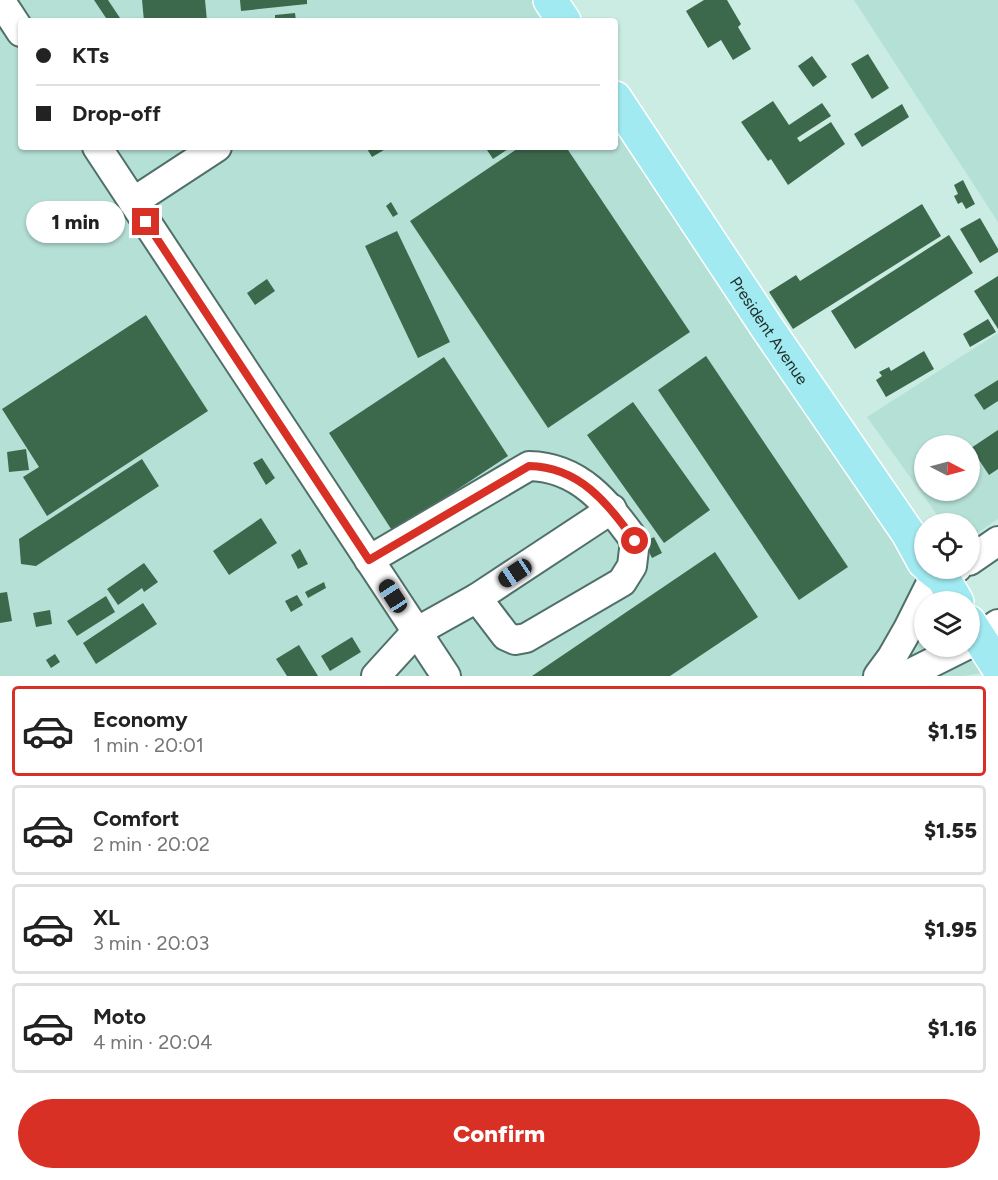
<!DOCTYPE html>
<meta charset="utf-8">
<style>
body{margin:0;font-family:Figtree,sans-serif;background:#f2f2f2;color:#222;height:100vh;display:flex;flex-direction:column;font-size:22px;white-space:nowrap}
*{box-sizing:border-box;margin:0}
p{font-size:20px;color:#767676}
.icon{flex:none;width:33px;height:33px;fill:none;stroke:currentColor;stroke-width:2;stroke-linecap:round;stroke-linejoin:round}
.map{position:relative;height:676px;overflow:hidden}
.details{display:flex;flex-direction:column;background:#fff;flex:1}
.details>*{flex:none}
.hud{position:absolute;left:18px;top:18px;width:600px;height:132px;border-radius:6px;box-shadow:0 2px 4px #0004;display:grid;align-content:center;height:132px;padding:0 18px;background:#fff}
.needle{width:39px;rotate:96deg}
.fabs{position:absolute;left:914px;top:435px;display:grid;gap:12px}
.fabs a{display:grid;place-items:center;width:66px;height:66px;border-radius:50%;background:#fff;box-shadow:0 2px 4px #0004;font-size:30px}
.end{position:absolute;width:27px;height:27px;margin:-14px;border:8px solid #d93025;background:#fff;box-shadow:0 0 0 3px #fff}
.from{border-radius:50%}
.bubble{position:absolute;height:42px;border-radius:21px;background:#fff;box-shadow:0 2px 4px #0004;font-size:20px;font-weight:800;line-height:42px;text-align:center}
.car{position:absolute;width:18px;height:36px;margin:-18px -9px;border-radius:8px;box-shadow:0 0 4px 2px #0007;background:linear-gradient(#222 24%,#8ab4d8 0 40%,#222 0 76%,#8ab4d8 0 86%,#222 0)}
.hud b{display:flex;align-items:center;gap:21px;height:57px;font-size:22px}
.hud b+b{border-top:2px solid #e0e0e0}
.hud i{width:15px;height:15px;background:#222}
ul{padding:10px 0 0;list-style:none}
li{display:flex;align-items:center;gap:18px;height:90px;margin:0 12px 9px;padding:0 6px;border:3px solid #e0e0e0;border-radius:6px}
li div{flex:1}
li b{display:block;font-size:22px}
li em{font-style:normal;font-weight:800}
li.selected{border-color:#d93025}
li>.icon{width:54px;height:54px;stroke-width:1.5}
.cta{display:flex;gap:12px;margin-top:auto;padding:12px 18px}
.cta a{flex:1;height:69px;border-radius:36px;background:#d93025;color:#fff;font-size:24px;font-weight:800;line-height:69px;text-align:center}
.map>svg:first-child{display:block}
.built{fill:#b5e0d6;fill-rule:evenodd}
.building{fill:#3c684c}
.lines{fill:none;stroke-linecap:round;stroke-linejoin:round}
.minor-casing{stroke:#516f69;stroke-width:32}
.major-casing{stroke:#fff;stroke-width:36}
.minor{stroke:#fff;stroke-width:28}
.major{stroke:#a1eaf1;stroke-width:33}
.route{stroke:#d93025;stroke-width:8}
.labels{text-anchor:middle;dominant-baseline:central;stroke-width:6;stroke-linejoin:round;paint-order:stroke}
.street-label{font-size:16px;fill:#212e2b;stroke:#d7f9f1}
</style>
<div class="map">
<svg width="998" height="676" viewBox="0 0 998 676">
<rect width="100%" height="100%" fill="#caece3"/>
<g class="built">
<polygon points="0,0 535,0 549,21 21,21 21,147 615,147 615,120 934,601 924,602 924,646 964,647 981,673 964,676 0,676"/>
<polygon points="854,0 998,0 998,222"/>
<path d="M998,333V519L969,539V524L943,523L867,417ZM924,446H969V490H924Z"/>
</g>
<g class="building">
<polygon points="94,0 108,0 122,21 108,21"/>
<polygon points="142,0 205,0 207,21 144,21"/>
<polygon points="240,0 307,0 307,4 241,11"/>
<polygon points="704,0 727,0 741,24 738,27 751,49 733,60 721,40 708,48 686,11"/>
<polygon points="295,13 296,21 275,21 275,15"/>
<polygon points="868,54 889,88 872,99 851,64"/>
<polygon points="812,56 827,77 813,87 798,66"/>
<polygon points="773,101 789,125 822,103 831,116 797,138 800,142 831,122 845,144 788,185 771,159 768,161 741,122"/>
<polygon points="902,104 909,117 862,147 854,134"/>
<polygon points="366,147 389,147 372,157"/>
<polygon points="485,147 511,147 493,159"/>
<polygon points="520,147 566,147 690,332 548,428 410,221"/>
<polygon points="963,180 975,204 966,209 962,202 958,204 954,196 958,194 954,185"/>
<polygon points="391,202 398,214 393,217 386,206"/>
<polygon points="922,204 941,236 793,329 769,292 796,275 800,281"/>
<polygon points="980,218 998,249 998,252 980,263 960,229"/>
<polygon points="397,231 450,342 418,358 365,246"/>
<polygon points="949,235 973,273 855,349 831,311"/>
<polygon points="998,276 998,329 974,291"/>
<polygon points="267,279 275,291 255,305 247,293"/>
<polygon points="146,315 208,411 47,516 23,477 39,467 2,409"/>
<polygon points="988,319 996,332 970,347 963,334"/>
<polygon points="924,351 934,369 886,397 876,380 882,376 879,372 889,367 891,371"/>
<polygon points="706,356 848,567 799,600 658,390"/>
<polygon points="444,357 508,456 393,532 329,433"/>
<polygon points="998,380 998,401 984,410 974,395"/>
<polygon points="633,402 710,510 664,543 587,435"/>
<polygon points="998,430 998,469 989,475 971,448"/>
<polygon points="26,449 29,470 9,472 7,452"/>
<polygon points="262,458 275,478 266,485 253,463"/>
<polygon points="142,459 159,486 36,566 21,564 19,539"/>
<polygon points="261,518 277,543 229,575 213,551"/>
<polygon points="654,537 662,553 652,558 644,542"/>
<polygon points="300,549 308,564 298,569 291,555"/>
<polygon points="715,552 758,617 670,676 532,676"/>
<polygon points="144,563 158,582 144,592 142,588 118,605 107,589"/>
<polygon points="324,582 326,588 308,598 305,592"/>
<polygon points="7,592 12,621 0,623 0,593"/>
<polygon points="297,595 303,605 291,612 285,601"/>
<polygon points="106,596 115,612 77,636 67,621"/>
<polygon points="143,603 157,624 96,664 83,643"/>
<polygon points="50,610 52,624 36,627 33,613"/>
<polygon points="352,637 361,652 330,671 321,656"/>
<polygon points="299,645 318,676 287,676 276,659"/>
<polygon points="55,654 60,662 51,668 46,660"/>
</g>
<g class="lines">
<defs>
<g id="minor">
<polyline points="0,0 21,32"/>
<polyline points="97,147 446,676"/>
<polyline points="133,202 217,147"/>
<path d="M369,560L529,466C580,467 607,503 635,541L632,566L622,582L526,638L515,640L506,636L477,598L416,632L376,676"/>
<polyline points="969,561 998,541"/>
<polyline points="477,598 612,509"/>
<polyline points="969,644 998,624"/>
<polyline points="878,676 892,657 908,629 929,587 957,568"/>
<polyline points="905,676 965,646"/>
</g>
<g id="major">
<polyline points="550,0 564,21"/>
<path id="s1" d="M615,98L768,329L908,533L924,562"/>
<polyline points="930,568 943,578 957,602"/>
<polyline points="969,622 998,667"/>
</g>
</defs>
<use href="#minor" class="minor-casing"/>
<use href="#major" class="major-casing"/>
<use href="#minor" class="minor"/>
<use href="#major" class="major"/>
</g>
<g class="lines">
<path class="route" d="M146,222L369,560L529,466C580,467 607,503 635,541"/>
</g>
<g class="labels">
<g class="street-label">
<text stroke="none"><textPath href="#s1" startOffset="279">President Avenue</textPath></text>
</g>
</g>
</svg>
<div class="fabs">
<a><svg class="needle" viewBox="-14 -14 28 28"><path d="M0-13l5 13h-10z" fill="#e53935"/><path d="M0 13l5-13h-10z" fill="#767676"/></svg></a>
<a><svg class="icon" aria-label="locate" viewBox="0 0 24 24"><circle cx="12" cy="12" r="6"/><path d="M12 2v4M12 18v4M2 12h4M18 12h4"/></svg></a>
<a><svg class="icon" aria-label="layers" viewBox="0 0 24 24"><path d="M12 4l9 5-9 5-9-5zM3 14l9 5 9-5"/></svg></a>
</div>
<i class="end from" style="left:635px;top:541px"></i>
<i class="end" style="left:146px;top:222px"></i>
<div class="bubble" style="left:26px;top:201px;width:99px">1 min</div>
<i class="car" style="left:515px;top:573px;rotate:236deg"></i>
<i class="car" style="left:393px;top:596px;rotate:327deg"></i>
<div class="hud">
<b><i class="from"></i>KTs</b>
<b><i></i>Drop-off</b>
</div>
</div>
<section class="details">
<ul>
<li class="selected"><svg class="icon" aria-label="car" viewBox="0 0 24 24"><path d="M5 17H2v-5l4-1 3-4h7l3 4 3 1v5h-3M9 17h6M6 11h13"/><circle cx="7" cy="17" r="2"/><circle cx="17" cy="17" r="2"/></svg><div><b>Economy</b><p>1 min · 20:01</p></div><em>$1.15</em></li>
<li><svg class="icon" aria-label="car" viewBox="0 0 24 24"><path d="M5 17H2v-5l4-1 3-4h7l3 4 3 1v5h-3M9 17h6M6 11h13"/><circle cx="7" cy="17" r="2"/><circle cx="17" cy="17" r="2"/></svg><div><b>Comfort</b><p>2 min · 20:02</p></div><em>$1.55</em></li>
<li><svg class="icon" aria-label="car" viewBox="0 0 24 24"><path d="M5 17H2v-5l4-1 3-4h7l3 4 3 1v5h-3M9 17h6M6 11h13"/><circle cx="7" cy="17" r="2"/><circle cx="17" cy="17" r="2"/></svg><div><b>XL</b><p>3 min · 20:03</p></div><em>$1.95</em></li>
<li><svg class="icon" aria-label="car" viewBox="0 0 24 24"><path d="M5 17H2v-5l4-1 3-4h7l3 4 3 1v5h-3M9 17h6M6 11h13"/><circle cx="7" cy="17" r="2"/><circle cx="17" cy="17" r="2"/></svg><div><b>Moto</b><p>4 min · 20:04</p></div><em>$1.16</em></li>
</ul>
<div class="cta"><a>Confirm</a></div>
</section>
